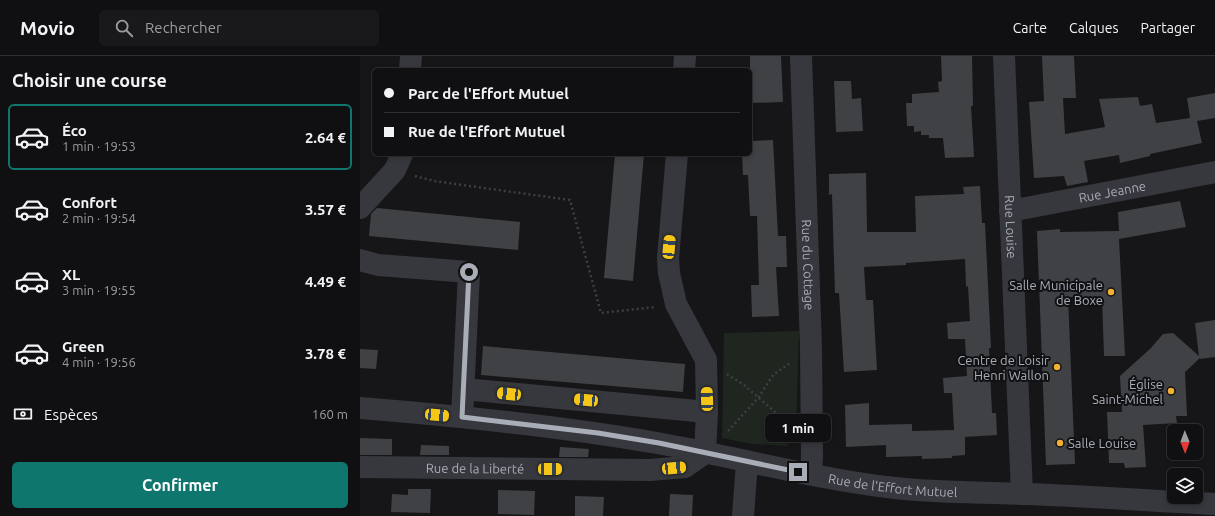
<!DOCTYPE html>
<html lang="fr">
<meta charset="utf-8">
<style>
body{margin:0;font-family:Ubuntu,sans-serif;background:#19191b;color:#f1f3f6;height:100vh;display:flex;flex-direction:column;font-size:15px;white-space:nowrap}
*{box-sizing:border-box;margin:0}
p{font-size:13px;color:#9c9d9f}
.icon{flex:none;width:22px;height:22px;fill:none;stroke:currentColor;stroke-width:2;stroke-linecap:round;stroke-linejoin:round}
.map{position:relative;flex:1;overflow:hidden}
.drawer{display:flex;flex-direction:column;background:#101012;width:360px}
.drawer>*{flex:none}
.guide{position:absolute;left:12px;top:12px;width:380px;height:88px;border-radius:6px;box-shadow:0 2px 6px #0003,0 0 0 1px #303032;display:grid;align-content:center;height:88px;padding:0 12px;background:#101012}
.needle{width:26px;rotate:179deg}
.controls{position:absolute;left:807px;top:368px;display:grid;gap:8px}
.controls a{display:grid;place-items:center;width:36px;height:36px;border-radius:6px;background:#101012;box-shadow:0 2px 6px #0003,0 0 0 1px #303032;font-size:20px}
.end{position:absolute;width:18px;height:18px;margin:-9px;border:5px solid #a8adb8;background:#111;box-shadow:0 0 0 2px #111}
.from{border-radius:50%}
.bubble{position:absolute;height:28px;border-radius:6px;background:#101012;box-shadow:0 2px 6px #0003,0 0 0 1px #303032;font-size:13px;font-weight:700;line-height:28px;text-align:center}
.car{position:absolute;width:12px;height:24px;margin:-12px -6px;border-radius:5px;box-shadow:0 0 3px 1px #0007;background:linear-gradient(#f5c518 24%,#345 0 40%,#f5c518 0 76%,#345 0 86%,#f5c518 0)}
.guide b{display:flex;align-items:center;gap:14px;height:38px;font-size:15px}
.guide b+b{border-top:1px solid #303032}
.guide i{width:10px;height:10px;background:#f1f3f6}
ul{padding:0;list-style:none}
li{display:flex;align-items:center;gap:12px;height:66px;margin:0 8px 6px;padding:0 4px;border:2px solid transparent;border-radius:6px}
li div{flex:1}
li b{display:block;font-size:15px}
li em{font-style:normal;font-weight:700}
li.active{border-color:#0f766e}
li>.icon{width:36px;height:36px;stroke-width:1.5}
h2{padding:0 12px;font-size:18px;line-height:48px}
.pay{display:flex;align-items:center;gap:10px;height:44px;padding:0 12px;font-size:15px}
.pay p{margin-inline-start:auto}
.cta{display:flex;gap:8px;margin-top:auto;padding:8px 12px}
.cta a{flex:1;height:46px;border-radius:6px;background:#0f766e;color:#fff;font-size:16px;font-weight:700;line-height:46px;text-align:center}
header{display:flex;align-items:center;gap:24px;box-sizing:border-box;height:56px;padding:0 20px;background:#101012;border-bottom:1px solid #303032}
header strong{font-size:19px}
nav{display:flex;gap:22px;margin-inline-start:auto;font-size:14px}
.search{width:280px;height:36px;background:#19191b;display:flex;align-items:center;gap:10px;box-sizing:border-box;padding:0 14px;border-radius:6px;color:#9c9d9f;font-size:15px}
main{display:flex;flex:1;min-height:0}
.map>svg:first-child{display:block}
.green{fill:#1e261f}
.building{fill:#404145}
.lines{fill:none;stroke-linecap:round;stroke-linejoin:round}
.path{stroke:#3d3f44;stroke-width:2.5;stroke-dasharray:2 3;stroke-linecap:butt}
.minor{stroke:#37383d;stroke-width:22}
.route{stroke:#a8adb8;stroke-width:5}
.poi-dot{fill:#f2b134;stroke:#111113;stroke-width:1.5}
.labels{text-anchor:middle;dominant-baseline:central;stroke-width:4;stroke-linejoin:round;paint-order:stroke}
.street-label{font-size:13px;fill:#a8adb8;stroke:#111113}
.poi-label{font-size:13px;fill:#a8adb8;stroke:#111113;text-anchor:end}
</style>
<header>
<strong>Movio</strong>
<div class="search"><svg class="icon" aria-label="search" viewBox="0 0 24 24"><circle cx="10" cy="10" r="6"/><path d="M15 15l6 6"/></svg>Rechercher</div>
<nav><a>Carte</a><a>Calques</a><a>Partager</a></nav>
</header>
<main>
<section class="drawer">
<h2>Choisir une course</h2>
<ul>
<li class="active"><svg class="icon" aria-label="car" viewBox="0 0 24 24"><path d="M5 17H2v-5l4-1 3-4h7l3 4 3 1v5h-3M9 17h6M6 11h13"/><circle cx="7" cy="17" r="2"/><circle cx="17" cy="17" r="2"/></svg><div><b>Éco</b><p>1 min · 19:53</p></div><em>2.64 €</em></li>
<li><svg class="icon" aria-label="car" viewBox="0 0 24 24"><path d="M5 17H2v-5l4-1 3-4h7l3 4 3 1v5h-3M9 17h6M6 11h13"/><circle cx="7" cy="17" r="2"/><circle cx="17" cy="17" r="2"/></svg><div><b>Confort</b><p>2 min · 19:54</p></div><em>3.57 €</em></li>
<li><svg class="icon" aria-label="car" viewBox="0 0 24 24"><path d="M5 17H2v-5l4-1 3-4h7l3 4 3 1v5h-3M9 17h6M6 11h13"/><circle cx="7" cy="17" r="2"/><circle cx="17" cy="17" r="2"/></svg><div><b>XL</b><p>3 min · 19:55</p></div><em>4.49 €</em></li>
<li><svg class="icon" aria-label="car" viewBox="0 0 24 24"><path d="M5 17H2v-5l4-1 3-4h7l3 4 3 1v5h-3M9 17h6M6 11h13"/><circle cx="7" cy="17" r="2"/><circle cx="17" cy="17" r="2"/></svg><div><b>Green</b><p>4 min · 19:56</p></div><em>3.78 €</em></li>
</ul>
<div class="pay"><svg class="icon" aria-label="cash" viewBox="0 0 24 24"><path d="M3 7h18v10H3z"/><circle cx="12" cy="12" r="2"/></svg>Espèces<p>160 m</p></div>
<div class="cta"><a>Confirmer</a></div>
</section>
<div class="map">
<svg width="855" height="460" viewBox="0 0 855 460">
<rect width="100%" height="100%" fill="#161618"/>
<polygon class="green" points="439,275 436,375 427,390 392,388 362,382 364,277"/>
<g class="building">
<polygon points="390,0 421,0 423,46 390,47"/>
<polygon points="581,0 612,0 613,50 611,50 614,101 585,102 583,82 569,82 569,79 561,79 561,75 554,76 554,70 547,70 546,47 552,47 552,38 579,36 578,26 582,25"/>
<polygon points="682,0 714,0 716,42 703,42 705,78 745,71 739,43 778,41 780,50 792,48 796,67 830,62 827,42 855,37 855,62 837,65 842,87 790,98 790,100 760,107 759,99 724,105 728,126 707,130 704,120 674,122 669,46 684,45"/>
<polygon points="474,25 491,25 492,43 501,42 503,75 476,76"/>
<polygon points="413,84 418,180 426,180 427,211 416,211 419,260 392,261 391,229 399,229 397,160 390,160 388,119 383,119 382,98 390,98 390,85"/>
<polygon points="255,98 284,98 273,225 244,222"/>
<polygon points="506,117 507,176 556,176 555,140 604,138 603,131 620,130 622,167 625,167 631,292 629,292 632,357 636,357 637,379 605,381 605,399 592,400 592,402 562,403 562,400 526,401 526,389 486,391 485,349 509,347 509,369 552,368 552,375 594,374 592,337 584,337 583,322 607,320 605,283 588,283 587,267 610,265 608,230 606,231 605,203 546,207 546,209 504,211 506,244 513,244 517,314 484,316 479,237 475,237 472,138 469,139 469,118"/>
<polygon points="820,145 826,171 759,183 765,300 744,300 742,241 708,241 715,408 686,409 677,175 700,173 700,176 759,175 758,156"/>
<polygon points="17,152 160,166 158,194 9,180 11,158"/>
<polygon points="855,264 855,301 840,303 840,302 825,316 827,360 816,360 817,367 783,369 786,411 765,412 764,407 749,407 747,356 762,356 760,320 791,292 803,278 813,277 839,300 835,267"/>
<polygon points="123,290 325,308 323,336 121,319"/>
<polygon points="0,293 18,294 16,313 0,312"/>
<polygon points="0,382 32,383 32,399 0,399"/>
<polygon points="61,389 89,390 89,399 60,399"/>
<polygon points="200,391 229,393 228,401 199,401"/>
<polygon points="48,433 71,433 70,457 31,456 32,438 48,439"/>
<polygon points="138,434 175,435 174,459 138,458"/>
<polygon points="310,438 333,439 332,460 309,460"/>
<polygon points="215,440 244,441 243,460 215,460"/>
</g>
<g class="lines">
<g class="path">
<polyline points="55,120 74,125 210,144 241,257 295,251"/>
<polyline points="367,318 384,329 430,369"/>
<polyline points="368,375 399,341 413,319 430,307"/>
</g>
<g class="minor">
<path id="s1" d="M441,0L451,291L452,400L451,418"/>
<path id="s2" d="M644,0L662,438"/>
<polyline points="50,14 51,0"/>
<polyline points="324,14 325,0"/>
<polyline points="0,152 35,114 42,98"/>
<path id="s3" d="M650,155L855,116"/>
<polyline points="0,204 18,209 109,216 102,361"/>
<polyline points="104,333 347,356"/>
<path id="s4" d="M0,352C99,360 199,370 297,387C376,401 455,423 535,432C578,437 622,436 665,438C728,440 792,445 855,448"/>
<path id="s5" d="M0,411L290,414L325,411L345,397L347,356L346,304L316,248L309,217L308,202L317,98"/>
<polyline points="383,460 387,406"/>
</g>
</g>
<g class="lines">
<polyline class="route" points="109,216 102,361 238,377 299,387 438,416"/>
</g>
<g class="poi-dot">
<circle cx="751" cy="236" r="4"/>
<circle cx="697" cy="311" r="4"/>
<circle cx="811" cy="335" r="4"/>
<circle cx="700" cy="387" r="4"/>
</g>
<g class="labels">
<g class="street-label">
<text stroke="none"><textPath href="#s3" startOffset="104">Rue Jeanne</textPath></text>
<text stroke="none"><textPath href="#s2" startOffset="171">Rue Louise</textPath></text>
<text stroke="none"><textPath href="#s1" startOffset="209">Rue du Cottage</textPath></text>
<text stroke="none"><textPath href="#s5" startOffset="115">Rue de la Liberté</textPath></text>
<text stroke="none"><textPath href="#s4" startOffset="539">Rue de l'Effort Mutuel</textPath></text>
</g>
<g class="poi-label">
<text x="743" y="229">Salle Municipale<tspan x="743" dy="15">de Boxe</tspan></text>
<text x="689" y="304">Centre de Loisir<tspan x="689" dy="15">Henri Wallon</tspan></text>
<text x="803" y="328">Église<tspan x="803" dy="15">Saint-Michel</tspan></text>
<text x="708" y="387" text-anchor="start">Salle Louise</text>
</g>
</g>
</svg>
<div class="controls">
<a><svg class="needle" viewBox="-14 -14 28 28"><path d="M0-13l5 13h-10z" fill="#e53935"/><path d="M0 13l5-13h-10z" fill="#9c9d9f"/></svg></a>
<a><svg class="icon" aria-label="layers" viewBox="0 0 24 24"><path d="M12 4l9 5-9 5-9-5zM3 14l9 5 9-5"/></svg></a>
</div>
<i class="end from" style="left:109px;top:216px"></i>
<i class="end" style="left:438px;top:416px"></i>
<div class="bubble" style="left:405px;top:358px;width:66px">1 min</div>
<i class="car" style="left:309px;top:191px;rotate:5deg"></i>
<i class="car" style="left:149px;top:338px;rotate:276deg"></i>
<i class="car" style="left:347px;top:343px;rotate:358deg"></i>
<i class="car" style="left:226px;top:344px;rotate:275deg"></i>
<i class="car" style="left:77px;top:359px;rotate:95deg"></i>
<i class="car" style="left:314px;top:412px;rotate:85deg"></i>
<i class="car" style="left:190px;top:413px;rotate:90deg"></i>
<div class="guide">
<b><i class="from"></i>Parc de l'Effort Mutuel</b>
<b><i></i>Rue de l'Effort Mutuel</b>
</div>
</div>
</main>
